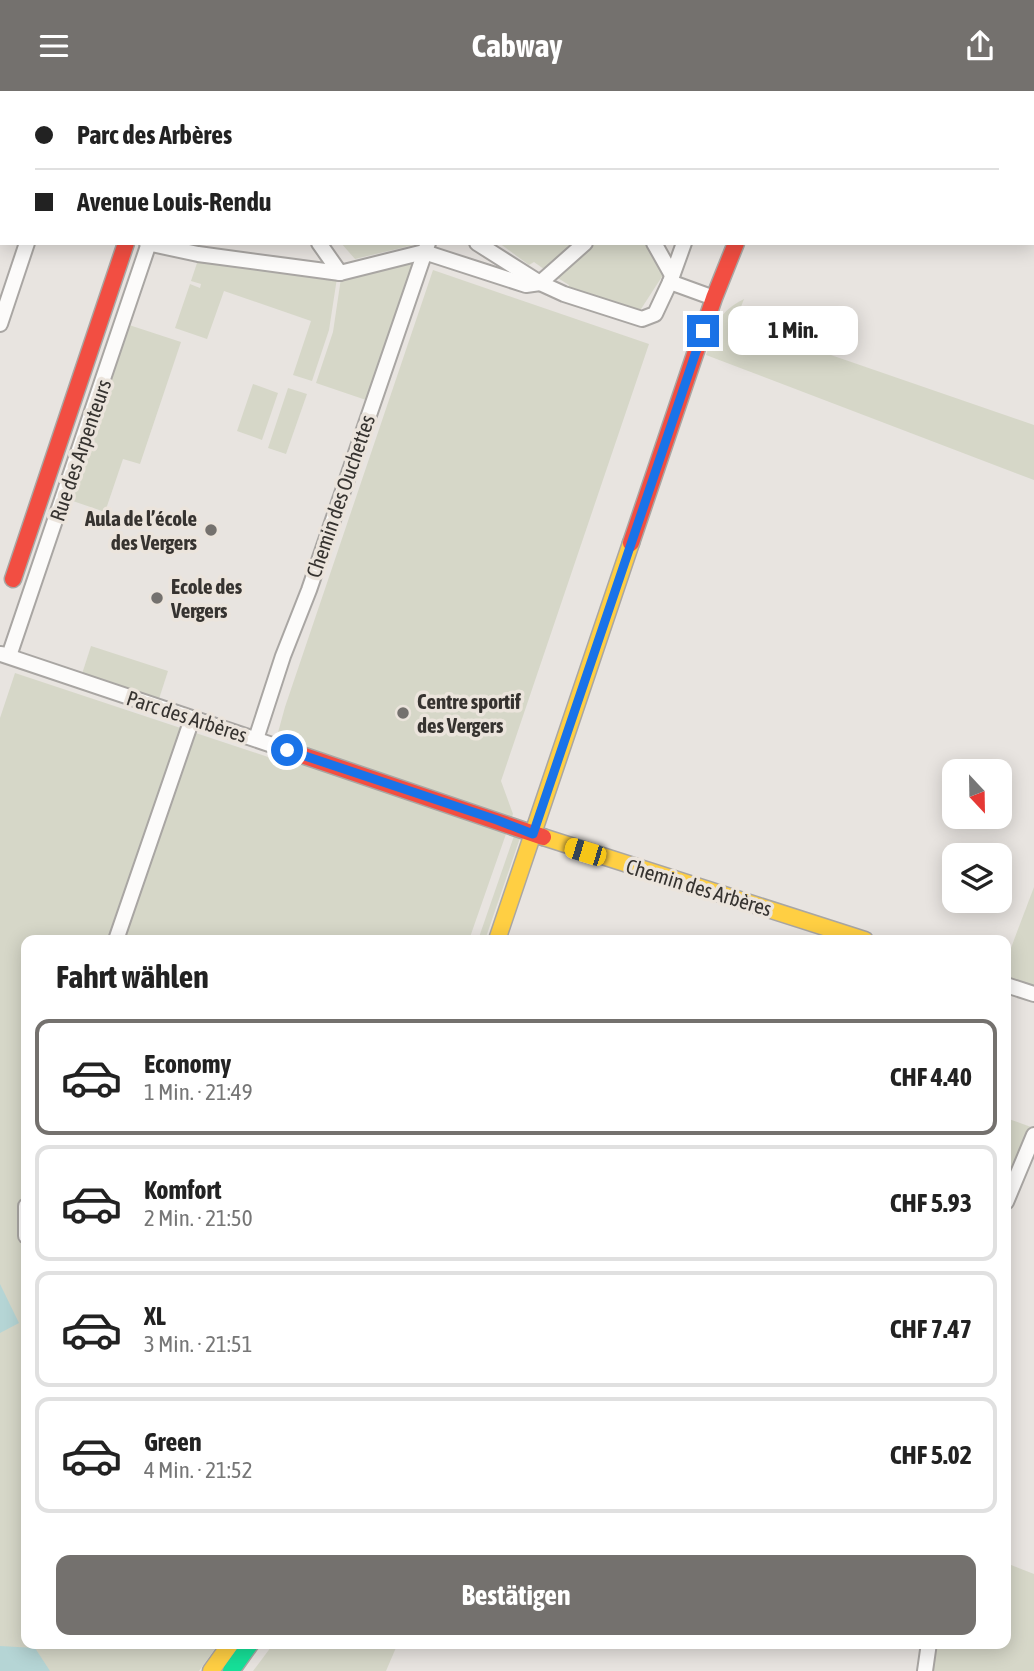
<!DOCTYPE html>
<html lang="de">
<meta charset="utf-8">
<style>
body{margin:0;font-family:"Asap Condensed",sans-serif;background:#f6f6f6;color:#222;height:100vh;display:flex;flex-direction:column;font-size:26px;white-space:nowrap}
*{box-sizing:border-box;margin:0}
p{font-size:23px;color:#767676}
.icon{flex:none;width:38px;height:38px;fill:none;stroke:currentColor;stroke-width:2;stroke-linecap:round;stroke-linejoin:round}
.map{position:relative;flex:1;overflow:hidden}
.drawer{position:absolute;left:21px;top:844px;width:990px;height:714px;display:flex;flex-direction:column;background:#fff;border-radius:14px;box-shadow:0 4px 18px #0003}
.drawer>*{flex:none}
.banner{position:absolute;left:0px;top:0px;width:1034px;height:154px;box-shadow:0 4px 18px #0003;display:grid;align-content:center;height:154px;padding:0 35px;background:#fff}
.needle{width:46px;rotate:158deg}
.fabs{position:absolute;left:942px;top:668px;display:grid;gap:14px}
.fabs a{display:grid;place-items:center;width:70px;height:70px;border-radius:14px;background:#fff;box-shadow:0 4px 18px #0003;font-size:35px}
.end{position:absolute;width:32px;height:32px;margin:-16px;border:9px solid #1a73e8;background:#fff;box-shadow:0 0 0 4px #fff}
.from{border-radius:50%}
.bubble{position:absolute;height:49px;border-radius:14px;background:#fff;box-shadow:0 4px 18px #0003;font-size:23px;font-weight:700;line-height:49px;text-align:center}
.car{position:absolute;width:21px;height:42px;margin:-21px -10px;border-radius:9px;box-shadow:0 0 5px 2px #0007;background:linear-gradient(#f5c518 24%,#345 0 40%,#f5c518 0 76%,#345 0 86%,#f5c518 0)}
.banner b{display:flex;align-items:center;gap:24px;height:66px;font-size:26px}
.banner b+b{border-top:2px solid #e0e0e0}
.banner i{width:18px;height:18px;background:#222}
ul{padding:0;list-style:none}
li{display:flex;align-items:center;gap:21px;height:116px;margin:0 14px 10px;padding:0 21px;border:4px solid #e0e0e0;border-radius:14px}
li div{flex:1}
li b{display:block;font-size:26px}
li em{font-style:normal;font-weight:700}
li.active{border-color:#74716e}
li>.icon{width:63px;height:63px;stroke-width:1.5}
h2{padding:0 35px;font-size:32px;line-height:84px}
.action{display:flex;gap:14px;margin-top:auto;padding:14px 35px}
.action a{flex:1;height:80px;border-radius:14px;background:#74716e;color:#fff;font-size:28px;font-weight:700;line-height:80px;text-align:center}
header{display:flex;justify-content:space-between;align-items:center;height:91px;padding:0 35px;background:#74716e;color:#fff;font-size:32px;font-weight:700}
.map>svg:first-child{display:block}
.green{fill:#d6d7c8}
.water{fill:#b5d5d5}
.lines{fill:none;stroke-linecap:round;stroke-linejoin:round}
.street-casing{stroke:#a9a6a3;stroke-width:18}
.fast-casing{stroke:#a9a6a3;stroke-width:19}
.slow-casing{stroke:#a9a6a3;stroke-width:19}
.jam-casing{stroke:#a9a6a3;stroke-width:19}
.street{stroke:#fcfbfa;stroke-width:14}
.fast{stroke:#16e098;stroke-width:16}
.slow{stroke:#ffcf43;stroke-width:16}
.jam{stroke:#f24e42;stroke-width:16}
.route{stroke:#1a73e8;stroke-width:9}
.poi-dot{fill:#74716e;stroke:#ebe4dc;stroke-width:2.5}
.labels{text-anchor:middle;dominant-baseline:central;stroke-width:7;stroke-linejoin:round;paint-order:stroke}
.street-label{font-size:21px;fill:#363330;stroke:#ebe4dc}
.poi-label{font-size:21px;font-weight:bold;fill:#363330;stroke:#ebe4dc;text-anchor:start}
</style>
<header><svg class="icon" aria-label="menu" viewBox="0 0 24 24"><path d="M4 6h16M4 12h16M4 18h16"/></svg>Cabway<svg class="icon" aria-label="share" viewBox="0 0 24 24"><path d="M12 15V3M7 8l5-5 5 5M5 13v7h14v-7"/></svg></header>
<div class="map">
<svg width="1034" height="1580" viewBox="0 0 1034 1580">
<rect width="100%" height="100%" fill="#e8e4e0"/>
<g class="green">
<polygon points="341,152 422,152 355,168"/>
<polygon points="499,152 581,152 548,181 534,171 529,174"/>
<polygon points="589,152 642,152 651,156 665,181 641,218 636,220 567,199 569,194 553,184"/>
<polygon points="199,166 337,187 329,239 312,290 293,284 311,230 224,200 207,248 175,237 190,193 200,197 201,193 191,190"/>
<polygon points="417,168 369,310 316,292 333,241 341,187"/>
<polygon points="433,179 649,253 501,690 513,723 469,849 26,849 26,1552 219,1552 199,1580 0,1580 0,627 15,582 271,667 285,616"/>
<path d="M744,208L735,231L1034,334V389L706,264C717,235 715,223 744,208Z"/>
<polygon points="126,233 181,251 140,373 123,368 105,421 67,408"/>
<polygon points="253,293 278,302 262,349 237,340"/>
<polygon points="288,297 307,303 286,363 268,357"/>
<polygon points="91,555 168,580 158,611 81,586"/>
<polygon points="514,745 520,747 485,849 478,849"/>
<polygon points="1034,796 1034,896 1006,888 1006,870"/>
<polygon points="1006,1027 1031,1036 1012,1083 1006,1081"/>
<polygon points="1006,1472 1034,1483 1034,1580 930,1580 934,1552 1006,1552"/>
<polygon points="274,1552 398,1552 386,1580 253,1580"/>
</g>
<g class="water">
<polygon points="0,1193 19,1232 0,1242"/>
<polygon points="0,1555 35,1557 50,1580 0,1580"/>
</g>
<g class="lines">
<defs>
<g id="street">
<polyline points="109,2 117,2"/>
<polyline points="177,2 177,0"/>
<polyline points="197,2 198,0"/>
<polyline points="0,121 2,122"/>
<polyline points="147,152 198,163 340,182 424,161 526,194 540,192 585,152"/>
<polyline points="319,152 340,182"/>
<polyline points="477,152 540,192 564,203 642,228 655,223 670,191 714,207"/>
<polyline points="654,152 672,184"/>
<polyline points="670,191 684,152"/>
<polyline points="0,233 27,152"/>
<polyline points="1,563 287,659"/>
<polyline points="9,565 149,152"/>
<polyline points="256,648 283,565 309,499 428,152"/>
<polyline points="116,849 192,628"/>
<polyline points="1006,894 1034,903"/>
<polyline points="1006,1111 1034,1044"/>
<polyline points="26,1115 26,1145"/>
<polyline points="925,1580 929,1552"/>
</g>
<g id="fast">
<polyline points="755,0 756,2"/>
<polyline points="855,2 860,0"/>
<polyline points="231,1580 251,1552"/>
</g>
<g id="slow">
<polyline points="543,746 865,849"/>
<polyline points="497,849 631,452"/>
<polyline points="211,1580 231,1552"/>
</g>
<g id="jam">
<polyline points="631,452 714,207 736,152"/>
<polyline points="13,488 126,152"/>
<polyline points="287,659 543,746"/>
</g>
</defs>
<use href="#street" class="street-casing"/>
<use href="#fast" class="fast-casing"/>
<use href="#slow" class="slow-casing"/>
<use href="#jam" class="jam-casing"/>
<use href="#street" class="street"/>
<use href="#fast" class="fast"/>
<use href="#slow" class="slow"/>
<use href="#jam" class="jam"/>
</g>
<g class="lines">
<polyline class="route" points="287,659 497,729 533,743 703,240"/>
</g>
<g class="poi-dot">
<circle cx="211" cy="439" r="7"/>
<circle cx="157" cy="507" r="7"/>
<circle cx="403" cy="622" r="7"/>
</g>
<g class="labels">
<g class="street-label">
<text transform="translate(80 359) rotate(-71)">Rue des Arpenteurs</text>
<text transform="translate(340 405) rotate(-71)">Chemin des Ouchettes</text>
<text transform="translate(187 625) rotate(18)">Parc des Arbères</text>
<text transform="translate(699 796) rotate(17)">Chemin des Arbères</text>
</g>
<g class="poi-label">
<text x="197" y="427" text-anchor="end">Aula de l’école<tspan x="197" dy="24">des Vergers</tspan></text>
<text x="171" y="495">Ecole des<tspan x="171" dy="24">Vergers</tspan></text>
<text x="417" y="610">Centre sportif<tspan x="417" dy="24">des Vergers</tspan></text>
</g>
</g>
</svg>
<div class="fabs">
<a><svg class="needle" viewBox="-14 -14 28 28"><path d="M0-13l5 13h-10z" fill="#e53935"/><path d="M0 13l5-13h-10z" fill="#767676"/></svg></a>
<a><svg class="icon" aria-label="layers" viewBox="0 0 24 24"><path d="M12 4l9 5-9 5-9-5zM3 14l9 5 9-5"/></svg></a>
</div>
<i class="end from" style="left:287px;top:659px"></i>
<i class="end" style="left:703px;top:240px"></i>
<div class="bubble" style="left:728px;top:215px;width:130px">1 Min.</div>
<i class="car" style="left:585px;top:761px;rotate:287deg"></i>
<div class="banner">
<b><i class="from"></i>Parc des Arbères</b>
<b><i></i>Avenue Louis-Rendu</b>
</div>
<section class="drawer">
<h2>Fahrt wählen</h2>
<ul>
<li class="active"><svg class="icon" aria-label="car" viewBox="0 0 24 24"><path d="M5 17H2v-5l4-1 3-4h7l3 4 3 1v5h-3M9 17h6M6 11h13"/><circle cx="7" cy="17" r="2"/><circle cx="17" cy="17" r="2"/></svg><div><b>Economy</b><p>1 Min. · 21:49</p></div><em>CHF 4.40</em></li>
<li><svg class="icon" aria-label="car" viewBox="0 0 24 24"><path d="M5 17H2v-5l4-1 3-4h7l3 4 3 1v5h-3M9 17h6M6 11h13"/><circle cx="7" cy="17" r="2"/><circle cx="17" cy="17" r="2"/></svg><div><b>Komfort</b><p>2 Min. · 21:50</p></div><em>CHF 5.93</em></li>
<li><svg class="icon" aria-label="car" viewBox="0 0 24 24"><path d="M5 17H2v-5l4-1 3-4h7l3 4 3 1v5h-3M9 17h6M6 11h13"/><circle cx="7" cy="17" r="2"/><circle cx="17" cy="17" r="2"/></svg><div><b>XL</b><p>3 Min. · 21:51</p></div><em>CHF 7.47</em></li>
<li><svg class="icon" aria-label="car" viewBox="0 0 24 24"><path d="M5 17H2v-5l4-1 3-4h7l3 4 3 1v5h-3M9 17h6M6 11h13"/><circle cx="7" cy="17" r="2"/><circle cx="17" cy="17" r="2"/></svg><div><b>Green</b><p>4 Min. · 21:52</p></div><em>CHF 5.02</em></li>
</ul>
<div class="action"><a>Bestätigen</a></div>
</section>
</div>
